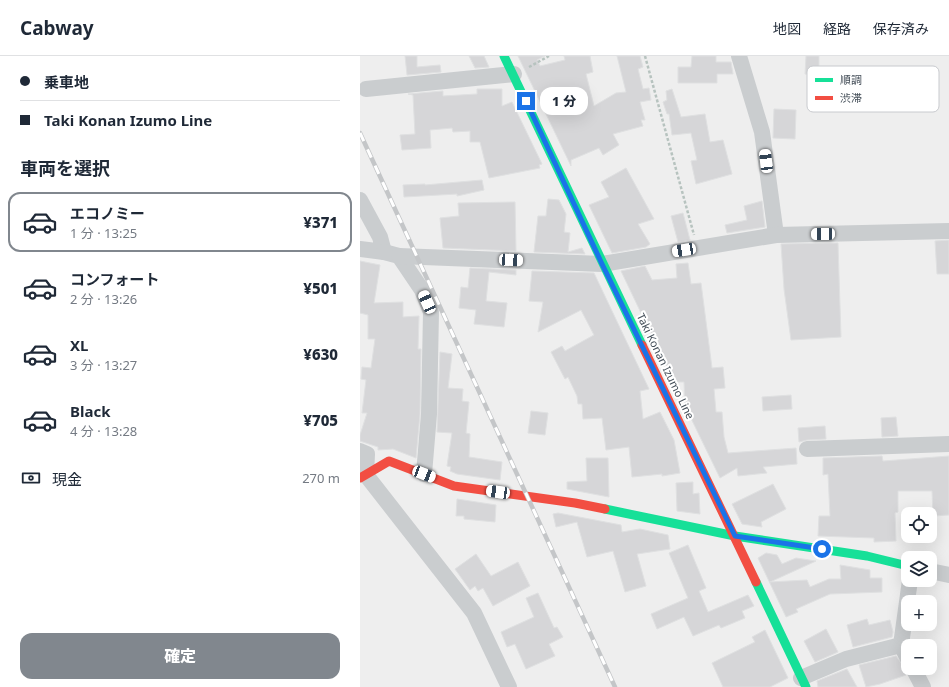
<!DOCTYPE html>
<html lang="ja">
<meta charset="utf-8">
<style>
body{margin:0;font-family:"Noto Sans","Noto Sans JP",sans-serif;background:#f6f6f7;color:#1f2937;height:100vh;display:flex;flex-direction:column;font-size:15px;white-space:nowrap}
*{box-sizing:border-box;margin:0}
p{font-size:13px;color:#747a83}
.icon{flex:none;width:22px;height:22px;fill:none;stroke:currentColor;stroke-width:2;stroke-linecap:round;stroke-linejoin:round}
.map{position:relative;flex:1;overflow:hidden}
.details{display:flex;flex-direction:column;background:#fff;width:360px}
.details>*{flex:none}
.banner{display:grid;align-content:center;height:88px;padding:0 20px;background:#fff}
.buttons{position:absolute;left:541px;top:451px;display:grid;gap:8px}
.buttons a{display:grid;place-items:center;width:36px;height:36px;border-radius:8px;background:#fff;box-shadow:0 4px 16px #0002;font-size:20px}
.end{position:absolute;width:18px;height:18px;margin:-9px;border:5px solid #1a73e8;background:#fff;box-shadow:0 0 0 2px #fff}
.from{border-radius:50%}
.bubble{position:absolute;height:28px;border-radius:12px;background:#fff;box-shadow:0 4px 16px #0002;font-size:13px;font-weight:800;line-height:28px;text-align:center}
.car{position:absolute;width:12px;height:24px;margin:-12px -6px;border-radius:5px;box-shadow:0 0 3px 1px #0007;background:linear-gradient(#fff 24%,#345 0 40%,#fff 0 76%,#345 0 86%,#fff 0)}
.banner b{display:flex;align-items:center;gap:14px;height:38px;font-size:15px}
.banner b+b{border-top:1px solid #e0e1e3}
.banner i{width:10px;height:10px;background:#1f2937}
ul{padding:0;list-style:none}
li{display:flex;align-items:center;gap:12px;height:60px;margin:0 8px 6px;padding:0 12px;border:2px solid transparent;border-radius:12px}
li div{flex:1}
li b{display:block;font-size:15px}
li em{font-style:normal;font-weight:800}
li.current{border-color:#81878e}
li>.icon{width:36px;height:36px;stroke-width:1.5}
h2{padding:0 20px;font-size:18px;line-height:48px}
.pay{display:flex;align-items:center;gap:10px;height:44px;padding:0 20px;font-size:15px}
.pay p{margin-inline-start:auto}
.primary-button{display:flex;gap:8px;margin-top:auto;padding:8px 20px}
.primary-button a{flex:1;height:46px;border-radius:12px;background:#81878e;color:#fff;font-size:16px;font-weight:800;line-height:46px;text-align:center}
header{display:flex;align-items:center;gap:24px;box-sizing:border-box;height:56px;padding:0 20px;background:#fff;border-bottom:1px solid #e0e1e3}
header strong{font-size:19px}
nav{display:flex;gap:22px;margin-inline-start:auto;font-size:14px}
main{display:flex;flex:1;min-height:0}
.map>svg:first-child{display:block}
.building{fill:#d6d6d8;stroke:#dfe0e1}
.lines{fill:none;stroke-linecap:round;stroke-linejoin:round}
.path{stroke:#b7c3bf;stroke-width:2.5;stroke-dasharray:3 2;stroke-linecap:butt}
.street{stroke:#cacdcf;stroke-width:16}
.fast{stroke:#16e098;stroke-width:9}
.jam{stroke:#f24e42;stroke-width:9}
.rail-casing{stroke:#c4c6c8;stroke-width:4.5}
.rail{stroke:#fff;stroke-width:3;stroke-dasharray:9;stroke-linecap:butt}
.route{stroke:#1a73e8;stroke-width:5}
.labels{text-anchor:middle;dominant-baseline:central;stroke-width:4;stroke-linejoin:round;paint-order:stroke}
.street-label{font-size:11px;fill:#46505a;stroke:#fff}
.key{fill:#fff;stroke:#c8cace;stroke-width:1}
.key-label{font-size:11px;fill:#46505a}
</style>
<header>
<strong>Cabway</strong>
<nav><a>地図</a><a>経路</a><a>保存済み</a></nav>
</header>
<main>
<section class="details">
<div class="banner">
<b><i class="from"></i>乗車地</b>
<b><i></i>Taki Konan Izumo Line</b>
</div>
<h2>車両を選択</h2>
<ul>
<li class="current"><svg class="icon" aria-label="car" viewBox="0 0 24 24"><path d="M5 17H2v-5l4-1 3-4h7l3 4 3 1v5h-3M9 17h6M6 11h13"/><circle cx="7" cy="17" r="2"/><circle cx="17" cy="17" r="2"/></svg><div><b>エコノミー</b><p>1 分 · 13:25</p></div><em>¥371</em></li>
<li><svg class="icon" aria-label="car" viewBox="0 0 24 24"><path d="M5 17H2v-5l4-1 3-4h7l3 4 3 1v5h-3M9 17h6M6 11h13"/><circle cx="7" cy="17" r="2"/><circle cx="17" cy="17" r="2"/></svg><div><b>コンフォート</b><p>2 分 · 13:26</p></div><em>¥501</em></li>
<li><svg class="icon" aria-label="car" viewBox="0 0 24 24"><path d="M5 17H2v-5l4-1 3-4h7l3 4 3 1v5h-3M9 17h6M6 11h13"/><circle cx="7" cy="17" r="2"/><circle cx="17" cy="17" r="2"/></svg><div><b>XL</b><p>3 分 · 13:27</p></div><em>¥630</em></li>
<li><svg class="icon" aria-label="car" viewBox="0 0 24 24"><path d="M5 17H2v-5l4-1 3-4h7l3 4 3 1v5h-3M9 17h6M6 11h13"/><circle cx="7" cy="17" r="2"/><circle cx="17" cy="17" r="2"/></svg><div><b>Black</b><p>4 分 · 13:28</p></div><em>¥705</em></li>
</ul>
<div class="pay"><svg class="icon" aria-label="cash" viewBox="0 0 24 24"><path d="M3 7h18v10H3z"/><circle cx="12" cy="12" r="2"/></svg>現金<p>270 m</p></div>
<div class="primary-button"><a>確定</a></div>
</section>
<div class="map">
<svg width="589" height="631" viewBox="0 0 589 631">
<rect width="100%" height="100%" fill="#eee"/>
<g class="building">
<polygon points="45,0 57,0 57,11 80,9 81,16 47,19"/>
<polygon points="109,0 124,0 129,11 115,12"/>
<polygon points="158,0 185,0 177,4 180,10 205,4 204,0 230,0 233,16 226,18 234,50 256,37 266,36 257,0 280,0 283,11 278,13 283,33 289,32 291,44 280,46 285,64 281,64 283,70 253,78 259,89 243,99 239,92 211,104 211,110"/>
<polygon points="332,0 356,0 356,6 371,6 373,18 357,18 357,27 318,27 318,11 331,11"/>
<polygon points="446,0 459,0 459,19 445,18"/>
<polygon points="117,33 142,33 142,50 152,46 182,108 179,109 180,112 129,122 120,86 110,86 110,75 93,76 92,72 70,74 71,92 42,94 40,79 55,78 53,39 48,38 83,35 83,40 117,38"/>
<polygon points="312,33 321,61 345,58 350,86 363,84 372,118 336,128 331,105 337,104 331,77 312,79 309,58 307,58 303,46 307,44 306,35"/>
<polygon points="414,53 436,54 435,83 413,82"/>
<polygon points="266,112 294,163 278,168 290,188 286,191 252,197 229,149 249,141 241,126"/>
<polygon points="122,124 124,134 97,140 97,138 44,141 43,129 65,128 65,129"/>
<polygon points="188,143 199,144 206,158 204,176 210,177 208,196 222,192 225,198 174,196 178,160 186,160"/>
<polygon points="402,145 405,171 367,177 365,169 387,164 384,150"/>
<polygon points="155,146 156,195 83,192 80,162 99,160 98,147"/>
<polygon points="323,157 330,184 318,186 311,160"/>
<polygon points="589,184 589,218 577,218 575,185"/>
<polygon points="478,187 481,281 431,284 424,233 421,188"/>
<polygon points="0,205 20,209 14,247 43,246 43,261 59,260 58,293 61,293 60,358 56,402 33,393 18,394 18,391 0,385 0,379 7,357 2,357 6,324 1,323 2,311 11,312 15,283 8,283 8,259 0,257"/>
<polygon points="328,207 331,228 341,227 352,312 363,311 365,332 354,333 356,356 362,356 364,381 368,397 436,392 437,408 403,411 407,417 378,420 377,412 360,422 325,350 324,326 314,326 261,215 285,210 292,224 317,222 316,208"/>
<polygon points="110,212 156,214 156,219 129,216 126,245 147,247 144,271 114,268 116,254 99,252 101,231 108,232"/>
<polygon points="172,215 234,217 289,333 280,335 283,363 300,356 314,384 320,417 302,420 302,418 272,421 269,391 246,394 242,362 223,363 222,348 218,348 217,340 208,321 205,323 191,296 202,290 205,295 234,279 221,254 178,276 183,246 169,245"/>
<polygon points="80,296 92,298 88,332 103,333 102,345 109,346 106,377 110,378 109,401 142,406 140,424 97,418 90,415 91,411 87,410 92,377 77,376"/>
<polygon points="431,339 432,353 403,355 402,341"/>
<polygon points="171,355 188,357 185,379 168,377"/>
<polygon points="536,361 538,380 522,381 521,362"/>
<polygon points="465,370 466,383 447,384 439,386 438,372"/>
<polygon points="522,400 523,405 589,400 589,459 573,460 572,435 538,435 538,456 535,457 536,485 514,486 514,482 458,480 459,460 470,460 468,418 463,419 463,402"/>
<polygon points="226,402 248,402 249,441 207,433 207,426 227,425"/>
<polygon points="333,426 333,438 339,437 340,458 317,455 316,427"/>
<polygon points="413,428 426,453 401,466 402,471 382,468 372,448"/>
<polygon points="97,443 136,449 135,466 104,463 104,460 96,460"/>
<polygon points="198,457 261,469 262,476 280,473 308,479 310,493 277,498 286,530 265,536 253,495 227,501 217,466 196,471 193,458"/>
<polygon points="328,489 346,532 339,535 348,556 388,539 394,550 382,555 385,562 361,572 359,569 333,580 324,561 297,573 291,558 328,542 309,497"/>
<polygon points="406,497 417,499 422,508 436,502 456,505 410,526 447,524 450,531 469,523 481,523 480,509 510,514 510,522 522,522 522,536 470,538 436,553 438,556 426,561 398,502"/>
<polygon points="116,498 131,520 158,506 170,530 133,550 123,532 118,535 115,530 110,534 95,513"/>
<polygon points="178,537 194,572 197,571 203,581 189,588 195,600 166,613 155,588 147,591 141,576 174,561 166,542"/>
<polygon points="507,563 509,569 530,564 533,576 532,581 493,591 487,569"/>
<polygon points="466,573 478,596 455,606 444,585"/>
<polygon points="405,574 428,622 410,631 363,631 352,607 395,586 392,581"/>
<polygon points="536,600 544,611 546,619 520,628 506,631 499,609"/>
<polygon points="487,613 497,631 458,631 457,625"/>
</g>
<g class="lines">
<g class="path">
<polyline points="285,0 334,179"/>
<polyline points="169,11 189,0"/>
</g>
<g class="street">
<polyline points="379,0 402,76 416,179"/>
<polyline points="6,33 154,18"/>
<polyline points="0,144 20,181 24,196 0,193"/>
<polyline points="24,196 39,200 62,234 71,256 69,358 64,418"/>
<polyline points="39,200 242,208 416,179 589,175"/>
<polyline points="447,393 589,388"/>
<polyline points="0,395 7,398 6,419 114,557 149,631"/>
<polyline points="570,515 589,519"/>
<polyline points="548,603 541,589 550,524"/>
<polyline points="553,612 563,631"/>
<polyline points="441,622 486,603 541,589"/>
</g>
<g class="fast">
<polyline points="144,0 282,289"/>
<polyline points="245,453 375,480 507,500 548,510"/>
<polyline points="396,526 446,631"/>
</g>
<g class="jam">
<polyline points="282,289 396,526"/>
<polyline points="0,422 29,405 94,430 215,447 245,453"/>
</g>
<defs>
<polyline id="rail" points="0,77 255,631"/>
</defs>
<use href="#rail" class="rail-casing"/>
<use href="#rail" class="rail"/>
</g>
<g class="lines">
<polyline class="route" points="166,45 242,208 375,480 462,493"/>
</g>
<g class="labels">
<g class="street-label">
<text transform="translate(306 310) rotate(64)">Taki Konan Izumo Line</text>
</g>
</g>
<rect x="447" y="10" width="132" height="46" rx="6" class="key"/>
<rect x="455" y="22" width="18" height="4" fill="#16e098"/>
<rect x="455" y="40" width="18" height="4" fill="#f24e42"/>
<g class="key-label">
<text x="480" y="28">順調</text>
<text x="480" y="46">渋滞</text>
</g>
</svg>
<div class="buttons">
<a><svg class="icon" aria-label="locate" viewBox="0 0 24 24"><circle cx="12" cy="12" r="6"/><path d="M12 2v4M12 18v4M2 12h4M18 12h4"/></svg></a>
<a><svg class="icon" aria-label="layers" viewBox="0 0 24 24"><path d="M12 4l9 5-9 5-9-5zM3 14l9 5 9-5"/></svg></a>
<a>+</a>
<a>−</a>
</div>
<i class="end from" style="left:462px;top:493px"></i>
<i class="end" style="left:166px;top:45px"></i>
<div class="bubble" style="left:180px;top:31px;width:48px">1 分</div>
<i class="car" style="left:406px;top:105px;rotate:353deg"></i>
<i class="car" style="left:463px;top:178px;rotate:269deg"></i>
<i class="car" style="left:324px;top:194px;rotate:261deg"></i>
<i class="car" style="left:151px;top:204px;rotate:93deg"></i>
<i class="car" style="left:67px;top:246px;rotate:336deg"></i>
<i class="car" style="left:64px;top:418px;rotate:111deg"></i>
<i class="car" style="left:138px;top:436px;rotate:278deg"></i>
</div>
</main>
